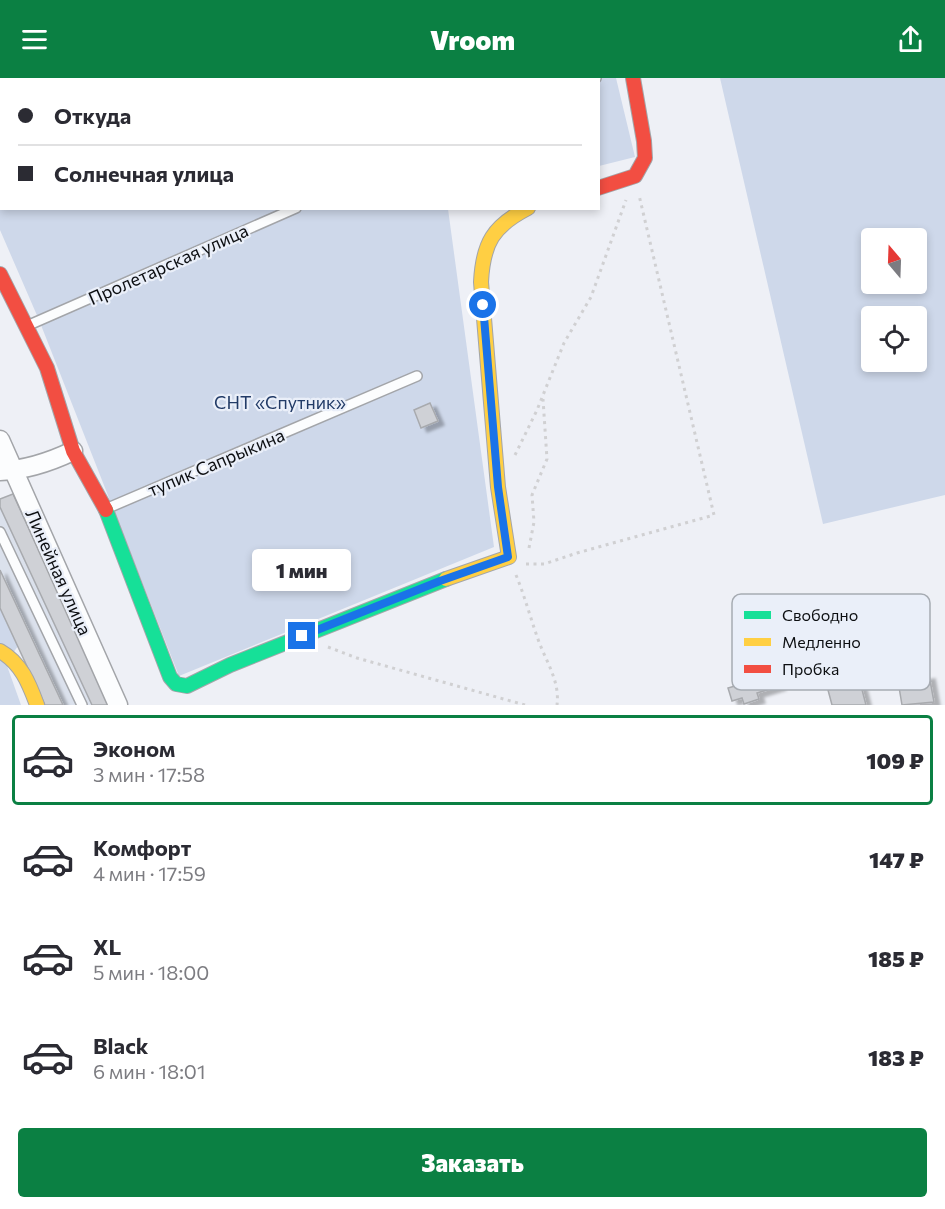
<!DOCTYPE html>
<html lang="ru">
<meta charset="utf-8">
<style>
body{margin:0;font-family:Commissioner,sans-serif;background:#f2f2f3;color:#2b2b33;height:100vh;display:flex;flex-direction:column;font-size:22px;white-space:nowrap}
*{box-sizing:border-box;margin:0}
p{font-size:20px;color:#7c7c81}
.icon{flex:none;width:33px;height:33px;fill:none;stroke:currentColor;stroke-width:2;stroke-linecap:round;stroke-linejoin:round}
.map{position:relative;height:627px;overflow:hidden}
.drawer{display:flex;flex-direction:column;background:#fff;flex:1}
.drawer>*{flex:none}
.hud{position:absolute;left:0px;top:0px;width:600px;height:132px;box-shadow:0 3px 9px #0003;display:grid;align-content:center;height:132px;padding:0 18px;background:#fff}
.needle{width:39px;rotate:341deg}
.controls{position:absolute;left:861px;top:150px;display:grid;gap:12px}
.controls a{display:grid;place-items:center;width:66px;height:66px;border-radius:6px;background:#fff;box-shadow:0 3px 9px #0003;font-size:30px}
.end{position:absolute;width:27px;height:27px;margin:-14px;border:8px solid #1a73e8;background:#fff;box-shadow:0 0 0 3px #fff}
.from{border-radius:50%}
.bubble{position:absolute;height:42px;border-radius:6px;background:#fff;box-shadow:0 3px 9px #0003;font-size:20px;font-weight:800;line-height:42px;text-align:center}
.hud b{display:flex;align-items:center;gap:21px;height:57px;font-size:22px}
.hud b+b{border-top:2px solid #e1e1e2}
.hud i{width:15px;height:15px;background:#2b2b33}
ul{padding:10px 0 0;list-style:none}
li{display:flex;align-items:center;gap:18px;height:90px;margin:0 12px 9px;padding:0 6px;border:3px solid transparent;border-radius:6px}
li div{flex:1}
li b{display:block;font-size:22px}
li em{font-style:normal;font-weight:800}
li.selected{border-color:#0b8043}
li>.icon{width:54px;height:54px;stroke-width:1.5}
.primary-button{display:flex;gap:12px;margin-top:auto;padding:12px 18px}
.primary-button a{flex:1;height:69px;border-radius:6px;background:#0b8043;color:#fff;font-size:24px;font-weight:800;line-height:69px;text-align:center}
header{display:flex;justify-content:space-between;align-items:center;height:78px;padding:0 18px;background:#0b8043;color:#fff;font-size:27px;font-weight:800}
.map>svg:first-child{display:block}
.built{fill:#dbe1ec}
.green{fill:#ced8ea;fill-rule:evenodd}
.building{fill:#cfd1d6;stroke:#a8aaae;stroke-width:1.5;filter:url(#shadow)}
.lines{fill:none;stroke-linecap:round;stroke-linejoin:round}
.lane-casing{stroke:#a3a5a9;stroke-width:12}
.street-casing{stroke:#a3a5a9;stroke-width:21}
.fast-casing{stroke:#a3a5a9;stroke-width:16}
.slow-casing{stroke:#a3a5a9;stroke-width:16}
.jam-casing{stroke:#a3a5a9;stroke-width:16}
.path{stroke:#d0d0d2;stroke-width:3;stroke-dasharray:3 4.5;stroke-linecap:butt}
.lane{stroke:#fcfdfe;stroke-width:9}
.street{stroke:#fcfdfe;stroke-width:18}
.fast{stroke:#16e098;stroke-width:14}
.slow{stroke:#ffcf43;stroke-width:14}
.jam{stroke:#f24e42;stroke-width:14}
.route{stroke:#1a73e8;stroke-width:8}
.labels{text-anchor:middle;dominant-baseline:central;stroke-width:4.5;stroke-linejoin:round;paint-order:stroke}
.street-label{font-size:18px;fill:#0c0e11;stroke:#eaeff9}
.park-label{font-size:18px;fill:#223b67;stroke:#eaeff9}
.key{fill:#eaeff9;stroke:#a7acb3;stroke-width:1.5}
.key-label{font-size:16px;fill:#0c0e11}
</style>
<header><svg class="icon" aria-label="menu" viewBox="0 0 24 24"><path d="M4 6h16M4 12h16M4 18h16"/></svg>Vroom<svg class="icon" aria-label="share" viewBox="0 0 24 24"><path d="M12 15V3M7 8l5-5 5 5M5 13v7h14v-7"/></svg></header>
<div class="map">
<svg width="945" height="627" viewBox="0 0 945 627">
<defs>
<filter id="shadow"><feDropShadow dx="6" dy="4" stdDeviation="1.5" flood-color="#0004"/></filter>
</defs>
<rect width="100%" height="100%" fill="#eef0f6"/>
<polygon class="built" points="13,416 110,627 45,627 0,530 0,421"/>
<g class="green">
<polygon points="0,0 616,0 635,79 599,88 598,2 2,2 2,130 448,131 494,469 179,598 39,242 0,152"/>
<path d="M720,0H945V417L823,446ZM872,160H916V206H872ZM872,238H916V284H872Z"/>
<polygon points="0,530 18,568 6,585 21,627 0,627"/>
</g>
<g class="building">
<polygon points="430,325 438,343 421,350 414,332"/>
<polygon points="13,416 110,627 92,627 0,429 0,421"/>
<polygon points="0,492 63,627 45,627 0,530"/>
<polygon points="776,596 780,608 757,615 759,621 744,626 742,620 732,623 728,610"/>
<polygon points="929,597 934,624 902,627 898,603"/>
<polygon points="860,604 866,627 832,627 828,612"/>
</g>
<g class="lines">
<defs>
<g id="lane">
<polyline points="73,2 77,0"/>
<polyline points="592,2 596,0"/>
<polyline points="0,32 2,32"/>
<polyline points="29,247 296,130"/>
<polyline points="108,430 417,298"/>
<polyline points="0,454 82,627"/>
</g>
<g id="street">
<polyline points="0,362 118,627"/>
<path d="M0,393C26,392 50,384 73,373"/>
</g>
<polyline id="fast" points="106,432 170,599 176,606 187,608 230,587 446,501"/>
<g id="slow">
<path d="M446,501L509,479L498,409L481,204C483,165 493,148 528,130"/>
<path d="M0,573C21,585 29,605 37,627"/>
</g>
<g id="jam">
<polyline points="598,110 635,98 645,80 644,63 633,0"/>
<polyline points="0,196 47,290 73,373 106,432"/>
</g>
</defs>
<use href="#lane" class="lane-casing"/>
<use href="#street" class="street-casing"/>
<use href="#fast" class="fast-casing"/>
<use href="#slow" class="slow-casing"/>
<use href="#jam" class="jam-casing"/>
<g class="path">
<polyline points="515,377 537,332 564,265 591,219 626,122"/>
<polyline points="529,470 534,444 532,417 547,381 543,321"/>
<polyline points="526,486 544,486 577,475 714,437 639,117"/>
<path d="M516,497C525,519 531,542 539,564C547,585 560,604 557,627"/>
<polyline points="328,569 357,580 525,627"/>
</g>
<use href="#lane" class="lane"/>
<use href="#street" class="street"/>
<use href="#fast" class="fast"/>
<use href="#slow" class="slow"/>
<use href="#jam" class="jam"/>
</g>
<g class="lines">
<polyline class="route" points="302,558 440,503 508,479 498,409 483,227"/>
</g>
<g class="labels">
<g class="street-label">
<text transform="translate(168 186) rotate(-24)">Пролетарская улица</text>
<text transform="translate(216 384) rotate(-23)">тупик Сапрыкина</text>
<text transform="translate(59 494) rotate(66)">Линейная улица</text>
</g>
<g class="park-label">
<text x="280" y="324">СНТ «Спутник»</text>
</g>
</g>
<rect x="732" y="516" width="198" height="96" rx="9" class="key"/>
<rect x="744" y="533" width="27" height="8" fill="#16e098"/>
<rect x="744" y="560" width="27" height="8" fill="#ffcf43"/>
<rect x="744" y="587" width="27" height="8" fill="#f24e42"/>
<g class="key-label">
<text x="782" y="543">Свободно</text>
<text x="782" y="570">Медленно</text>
<text x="782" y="597">Пробка</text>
</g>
</svg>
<div class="controls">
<a><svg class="needle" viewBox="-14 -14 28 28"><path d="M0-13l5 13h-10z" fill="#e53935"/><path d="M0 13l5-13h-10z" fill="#7c7c81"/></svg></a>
<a><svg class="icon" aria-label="locate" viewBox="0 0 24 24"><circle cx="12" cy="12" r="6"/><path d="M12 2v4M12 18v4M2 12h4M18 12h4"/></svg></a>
</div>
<i class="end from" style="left:483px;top:227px"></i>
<i class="end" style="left:302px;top:558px"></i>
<div class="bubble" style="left:252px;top:471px;width:99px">1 мин</div>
<div class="hud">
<b><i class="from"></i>Откуда</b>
<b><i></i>Солнечная улица</b>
</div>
</div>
<section class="drawer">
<ul>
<li class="selected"><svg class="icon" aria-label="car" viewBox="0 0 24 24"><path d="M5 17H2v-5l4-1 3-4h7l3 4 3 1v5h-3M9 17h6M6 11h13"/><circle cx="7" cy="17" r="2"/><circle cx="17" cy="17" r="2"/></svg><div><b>Эконом</b><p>3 мин · 17:58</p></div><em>109 ₽</em></li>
<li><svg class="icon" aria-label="car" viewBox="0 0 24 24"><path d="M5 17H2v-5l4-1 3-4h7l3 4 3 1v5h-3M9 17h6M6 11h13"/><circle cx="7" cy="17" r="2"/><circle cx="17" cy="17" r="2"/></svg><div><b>Комфорт</b><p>4 мин · 17:59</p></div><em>147 ₽</em></li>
<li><svg class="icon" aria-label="car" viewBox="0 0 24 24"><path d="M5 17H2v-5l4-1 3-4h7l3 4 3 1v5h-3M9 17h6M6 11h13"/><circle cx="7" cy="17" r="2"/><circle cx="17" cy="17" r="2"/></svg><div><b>XL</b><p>5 мин · 18:00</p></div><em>185 ₽</em></li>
<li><svg class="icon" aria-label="car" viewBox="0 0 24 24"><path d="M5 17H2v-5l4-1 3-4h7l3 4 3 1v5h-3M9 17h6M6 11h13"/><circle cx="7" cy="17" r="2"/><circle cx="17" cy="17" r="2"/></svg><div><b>Black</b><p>6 мин · 18:01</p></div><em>183 ₽</em></li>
</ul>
<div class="primary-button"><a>Заказать</a></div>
</section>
